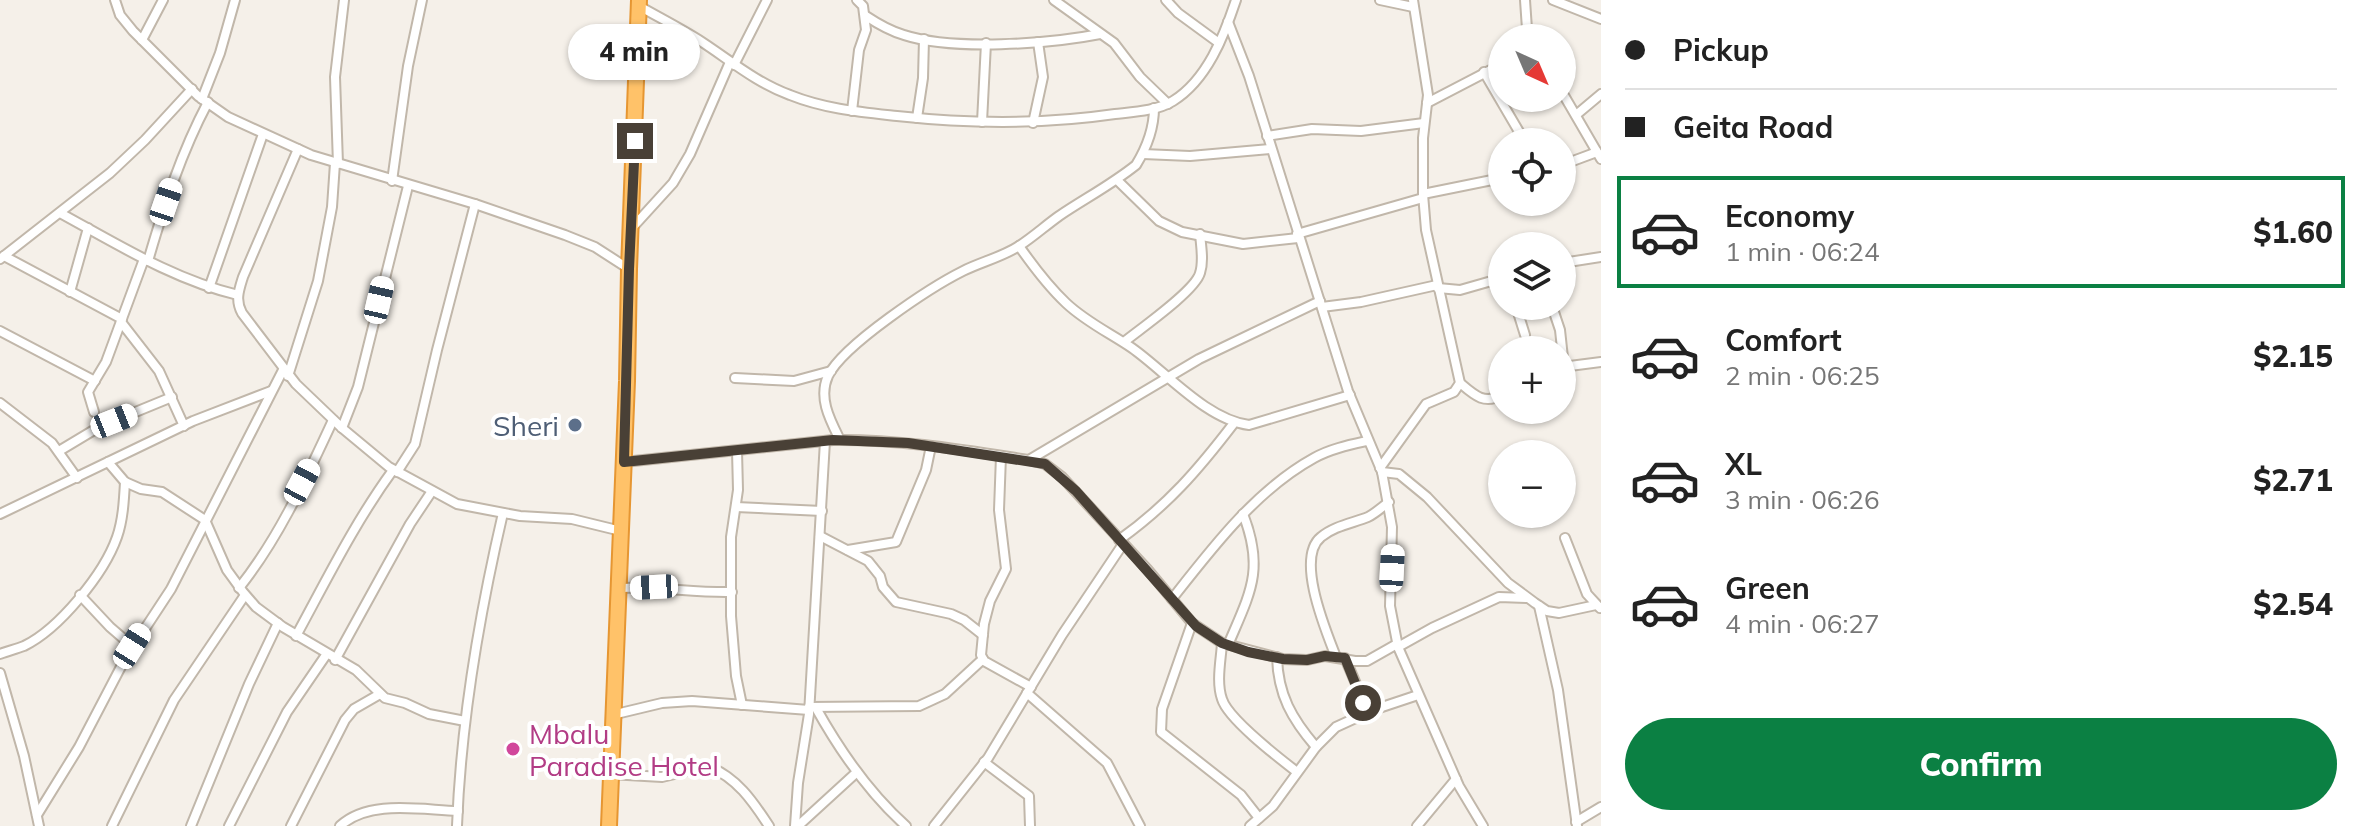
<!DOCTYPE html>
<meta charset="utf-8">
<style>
body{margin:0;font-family:Mulish,sans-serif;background:#f2f2f2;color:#222;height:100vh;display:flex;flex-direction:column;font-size:30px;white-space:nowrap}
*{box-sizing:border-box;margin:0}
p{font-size:26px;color:#767676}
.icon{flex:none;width:44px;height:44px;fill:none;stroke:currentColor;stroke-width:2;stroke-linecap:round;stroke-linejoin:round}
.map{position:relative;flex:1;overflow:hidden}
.sheet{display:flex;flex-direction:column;background:#fff;width:760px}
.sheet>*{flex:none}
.guide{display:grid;align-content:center;height:176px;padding:0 24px;background:#fff}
.needle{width:52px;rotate:136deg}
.buttons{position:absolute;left:1488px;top:24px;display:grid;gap:16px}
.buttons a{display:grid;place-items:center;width:88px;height:88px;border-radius:50%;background:#fff;box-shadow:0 2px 6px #0004;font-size:40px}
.end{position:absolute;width:36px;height:36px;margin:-18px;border:10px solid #494036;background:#fff;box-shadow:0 0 0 4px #fff}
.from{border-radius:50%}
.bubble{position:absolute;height:56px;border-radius:28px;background:#fff;box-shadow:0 2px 6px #0004;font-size:26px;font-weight:800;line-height:56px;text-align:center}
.car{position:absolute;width:24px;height:48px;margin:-24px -12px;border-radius:10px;box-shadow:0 0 6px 2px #0007;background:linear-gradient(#fff 24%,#345 0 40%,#fff 0 76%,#345 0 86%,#fff 0)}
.guide b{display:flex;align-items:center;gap:28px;height:76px;font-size:30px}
.guide b+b{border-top:2px solid #e0e0e0}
.guide i{width:20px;height:20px;background:#222}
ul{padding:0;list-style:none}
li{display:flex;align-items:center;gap:24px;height:112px;margin:0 16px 12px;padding:0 8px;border:4px solid transparent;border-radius:0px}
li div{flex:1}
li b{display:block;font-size:30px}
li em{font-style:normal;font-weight:800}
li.current{border-color:#0b8043}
li>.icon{width:72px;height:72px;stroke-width:1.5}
.primary-button{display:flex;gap:16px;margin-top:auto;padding:16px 24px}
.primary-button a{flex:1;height:92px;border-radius:48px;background:#0b8043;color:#fff;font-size:32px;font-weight:800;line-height:92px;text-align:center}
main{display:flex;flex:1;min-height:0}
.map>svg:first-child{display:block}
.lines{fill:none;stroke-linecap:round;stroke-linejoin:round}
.street-casing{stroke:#c1b7aa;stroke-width:12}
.highway-casing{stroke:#e69632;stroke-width:18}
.street{stroke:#fff;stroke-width:8}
.highway{stroke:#ffc269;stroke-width:14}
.route{stroke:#494036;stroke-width:10}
.service-dot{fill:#5c6f8a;stroke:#fff;stroke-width:3}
.hotel-dot{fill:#d1479c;stroke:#fff;stroke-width:3}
.labels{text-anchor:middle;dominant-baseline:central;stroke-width:8;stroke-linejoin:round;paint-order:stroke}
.service-label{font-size:28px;fill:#4e5e75;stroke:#fff;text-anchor:end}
.hotel-label{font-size:28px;fill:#b23c85;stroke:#fff;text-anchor:start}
</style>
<main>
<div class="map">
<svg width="1601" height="826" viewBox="0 0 1601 826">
<rect width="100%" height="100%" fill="#f5f0e9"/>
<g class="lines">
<defs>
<g id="street">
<polyline points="115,0 120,15 133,31 198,96 228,117 311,155 475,204 565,235 595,247 629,269"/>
<polyline points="1054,0 1114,43 1140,77 1168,104"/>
<polyline points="1166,0 1178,13 1219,43"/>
<polyline points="1380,0 1413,7"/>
<polyline points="1525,0 1527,29 1532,38"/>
<polyline points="1553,0 1601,19"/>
<path d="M639,6C660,18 682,29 702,42C731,61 757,83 790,95C825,109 860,112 897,116C971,124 1040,125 1115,114C1133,112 1157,111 1173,101C1207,80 1224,36 1236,0"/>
<path d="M866,16C878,24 890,31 904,35C953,51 1049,44 1100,34"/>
<polyline points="1228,22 1249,76 1348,391 1382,472 1392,527 1390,606 1398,647 1459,786 1483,826"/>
<polyline points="142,40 163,0"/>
<polyline points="734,65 767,0"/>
<polyline points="1484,72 1525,142"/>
<polyline points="1562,92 1601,159"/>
<polyline points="202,99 220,53 235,0"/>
<polyline points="1427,103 1502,64"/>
<polyline points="852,111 859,50 866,30 863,6 857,0"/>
<polyline points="1576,115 1601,94"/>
<polyline points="917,118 923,78 924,39"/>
<polyline points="982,122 986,43"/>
<polyline points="1033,123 1043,77 1038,42"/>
<polyline points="1267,136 1312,129 1361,131 1424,123"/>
<path d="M298,149L243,277C239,290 235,300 242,313L296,384L342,428L389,467L457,504L520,516L572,519L621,531"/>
<polyline points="1143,154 1190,156 1270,149"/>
<polyline points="338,164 335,77 344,0"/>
<polyline points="1562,165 1597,152"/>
<polyline points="1117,180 1159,221 1182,232 1243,244 1298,238"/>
<polyline points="392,181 408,66 422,0"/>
<polyline points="1423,194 1502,178"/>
<path d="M60,213C117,244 174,280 238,295"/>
<polyline points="632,228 673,183 690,154 730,62"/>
<polyline points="1297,234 1423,198"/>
<path d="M1019,246C1033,266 1048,286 1066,303C1086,322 1110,333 1132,348C1166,372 1207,420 1249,425L1350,395"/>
<polyline points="4,256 122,319"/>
<polyline points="0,259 110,173 145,140 192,89"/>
<path d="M148,261C164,206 181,153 208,102"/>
<polyline points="1562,263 1601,257"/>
<polyline points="209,288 263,134"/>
<polyline points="1438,288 1460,290 1502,278"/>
<polyline points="70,292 88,228"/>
<polyline points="1516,306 1525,335"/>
<polyline points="1552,306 1560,330 1564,367"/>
<polyline points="1322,307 1361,302 1437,285"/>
<polyline points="121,322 159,371 184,426"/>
<polyline points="0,331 95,381"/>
<path d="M1124,342C1140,329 1195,291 1200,273C1204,261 1201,246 1200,234"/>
<polyline points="1562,367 1601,362"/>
<polyline points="288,376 318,281 332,207 335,163"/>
<polyline points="735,378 794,381 831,371"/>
<path d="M1460,383C1474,395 1484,405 1502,395"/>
<polyline points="0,403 52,443 77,478"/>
<polyline points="94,412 88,392 106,362 144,259"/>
<polyline points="342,428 358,387 408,186"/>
<path d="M840,440C830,420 818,398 828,376C843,345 931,287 963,271C981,262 1002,257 1019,246C1033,237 1045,226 1059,216C1084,199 1111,185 1136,165C1147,147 1154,129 1154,108"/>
<polyline points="59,451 99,427 172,397"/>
<polyline points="737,451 738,490 731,537 731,616 736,676 742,705"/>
<polyline points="1001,456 999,510 1006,569 990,601 984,624 981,655 984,661 1031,687"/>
<polyline points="1029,460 1199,359 1320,301"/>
<polyline points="108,462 125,482 141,489 162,492 205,520 227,570 243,592 256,607 283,627 356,670 385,698 405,703 429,714 465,721"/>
<path d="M624,462L833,440C899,439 964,450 1029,460L1045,464L1062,477L1148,570L1192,623L1222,643L1283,659L1307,660L1325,656L1355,661H1367L1397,644"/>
<polyline points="1380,468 1426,404 1454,392 1460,383 1426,230 1423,194 1423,138 1428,95 1413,0"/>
<polyline points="397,472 415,444 437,350 475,204"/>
<polyline points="1382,472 1399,474 1427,497 1508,583 1535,603 1547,611 1559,613 1596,605"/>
<polyline points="736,507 822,511"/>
<polyline points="0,514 193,421 271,391"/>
<polyline points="820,536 868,561 880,576 883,587 896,602 951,614 964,620 983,635"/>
<polyline points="1565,538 1587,594 1600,608"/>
<path d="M1119,540C1168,505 1198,470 1234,423"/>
<polyline points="848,550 896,542 926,470 931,446"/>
<path d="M239,588C279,538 306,478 333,420"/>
<path d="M618,588C657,586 694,593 732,592"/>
<polyline points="80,595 110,627 132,646"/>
<path d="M1172,599C1212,548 1256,490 1314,458C1330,449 1349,445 1367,441"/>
<polyline points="1539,606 1558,690 1577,826"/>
<polyline points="1192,623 1162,709 1161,732 1241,795 1259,818"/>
<path d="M296,636C327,579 355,522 393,470"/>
<path d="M1222,643C1221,660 1216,682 1222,699C1228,719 1279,758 1297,772"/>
<path d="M1228,645C1250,593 1265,570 1243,514"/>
<polyline points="1398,647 1432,628 1499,597 1527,598"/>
<path d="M0,654C8,651 16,649 24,646C59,629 104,574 117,537C123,520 124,500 125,482"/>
<path d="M1277,657C1278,695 1292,719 1316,747"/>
<path d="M1336,657C1326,631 1295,558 1321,537C1334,526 1353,523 1368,517C1376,513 1382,507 1389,502"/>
<polyline points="1345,658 1368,712"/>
<polyline points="335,660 410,524 432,491"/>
<polyline points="0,673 24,756 39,826"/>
<polyline points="1027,693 1107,763 1140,826"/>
<polyline points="809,707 919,706 945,694 983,659"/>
<path d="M816,708C840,751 869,793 906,826"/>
<polyline points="612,715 662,703 692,701 809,710"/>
<polyline points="984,762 1029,796 1030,826"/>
<path d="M610,774L662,777L708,766C737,778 752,800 769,826"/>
<polyline points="37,815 79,747 125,659 171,589 283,370"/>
<polyline points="1576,822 1601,807"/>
<polyline points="112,826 174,700 245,595"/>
<polyline points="191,826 249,684 278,623"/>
<polyline points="229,826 287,712 326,655"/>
<polyline points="291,826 345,720 354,709 380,694"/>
<path d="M340,826C369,799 421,810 458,811"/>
<path d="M457,826C461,719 479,616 503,513"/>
<polyline points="795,826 798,783 809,714 825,441"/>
<polyline points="798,826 857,772"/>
<polyline points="934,826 988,758 1062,635 1123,544"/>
<polyline points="1250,826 1273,806 1316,747 1336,727 1373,710 1418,695"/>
<polyline points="1417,826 1456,779"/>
</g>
<polyline id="highway" points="609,826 627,381 629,269 639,0"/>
</defs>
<use href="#street" class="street-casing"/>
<use href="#highway" class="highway-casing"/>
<use href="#street" class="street"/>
<use href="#highway" class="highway"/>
</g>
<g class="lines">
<polyline class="route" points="635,141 629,269 624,462 833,440 908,443 1045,464 1076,491 1196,626 1222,643 1248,652 1283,659 1307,660 1325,656 1345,658 1363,703"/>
</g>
<circle class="service-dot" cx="575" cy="425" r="8"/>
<circle class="hotel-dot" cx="513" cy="749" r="8"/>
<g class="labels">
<g class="service-label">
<text x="559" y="425">Sheri</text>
</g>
<g class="hotel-label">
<text x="529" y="733">Mbalu<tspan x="529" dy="32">Paradise Hotel</tspan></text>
</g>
</g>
</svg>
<div class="buttons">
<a><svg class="needle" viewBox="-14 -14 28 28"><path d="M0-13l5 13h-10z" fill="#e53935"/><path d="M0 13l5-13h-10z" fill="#767676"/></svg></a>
<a><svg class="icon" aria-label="locate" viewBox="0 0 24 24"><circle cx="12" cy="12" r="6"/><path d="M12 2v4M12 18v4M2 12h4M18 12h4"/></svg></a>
<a><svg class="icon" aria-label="layers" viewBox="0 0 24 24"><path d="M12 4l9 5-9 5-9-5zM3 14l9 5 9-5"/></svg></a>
<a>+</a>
<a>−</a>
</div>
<i class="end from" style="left:1363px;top:703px"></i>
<i class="end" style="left:635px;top:141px"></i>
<div class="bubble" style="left:568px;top:24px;width:132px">4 min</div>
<i class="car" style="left:166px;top:202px;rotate:19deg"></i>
<i class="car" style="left:379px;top:300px;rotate:13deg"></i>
<i class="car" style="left:114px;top:421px;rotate:68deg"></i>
<i class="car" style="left:302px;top:482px;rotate:28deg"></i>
<i class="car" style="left:1392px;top:568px;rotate:3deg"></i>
<i class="car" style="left:654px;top:587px;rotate:267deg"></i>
<i class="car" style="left:132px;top:646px;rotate:32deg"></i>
</div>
<section class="sheet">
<div class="guide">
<b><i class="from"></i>Pickup</b>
<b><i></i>Geita Road</b>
</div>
<ul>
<li class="current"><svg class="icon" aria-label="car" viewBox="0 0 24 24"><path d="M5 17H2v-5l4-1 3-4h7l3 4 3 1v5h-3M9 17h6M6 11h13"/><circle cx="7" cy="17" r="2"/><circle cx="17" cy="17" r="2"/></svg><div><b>Economy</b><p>1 min · 06:24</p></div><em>$1.60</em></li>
<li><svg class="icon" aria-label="car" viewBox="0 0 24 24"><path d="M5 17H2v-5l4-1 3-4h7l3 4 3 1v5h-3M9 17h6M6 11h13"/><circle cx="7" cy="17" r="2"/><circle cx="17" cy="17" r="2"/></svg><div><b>Comfort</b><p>2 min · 06:25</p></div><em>$2.15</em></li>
<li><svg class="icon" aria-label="car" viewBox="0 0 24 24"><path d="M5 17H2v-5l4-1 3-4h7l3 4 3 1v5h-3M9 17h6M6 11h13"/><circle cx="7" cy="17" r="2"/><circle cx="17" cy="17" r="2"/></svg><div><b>XL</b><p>3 min · 06:26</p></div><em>$2.71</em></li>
<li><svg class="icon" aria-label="car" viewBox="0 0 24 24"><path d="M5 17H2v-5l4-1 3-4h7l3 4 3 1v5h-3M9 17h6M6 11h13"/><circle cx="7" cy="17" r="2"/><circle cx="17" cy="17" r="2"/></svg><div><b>Green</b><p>4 min · 06:27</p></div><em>$2.54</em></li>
</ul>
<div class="primary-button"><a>Confirm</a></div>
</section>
</main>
